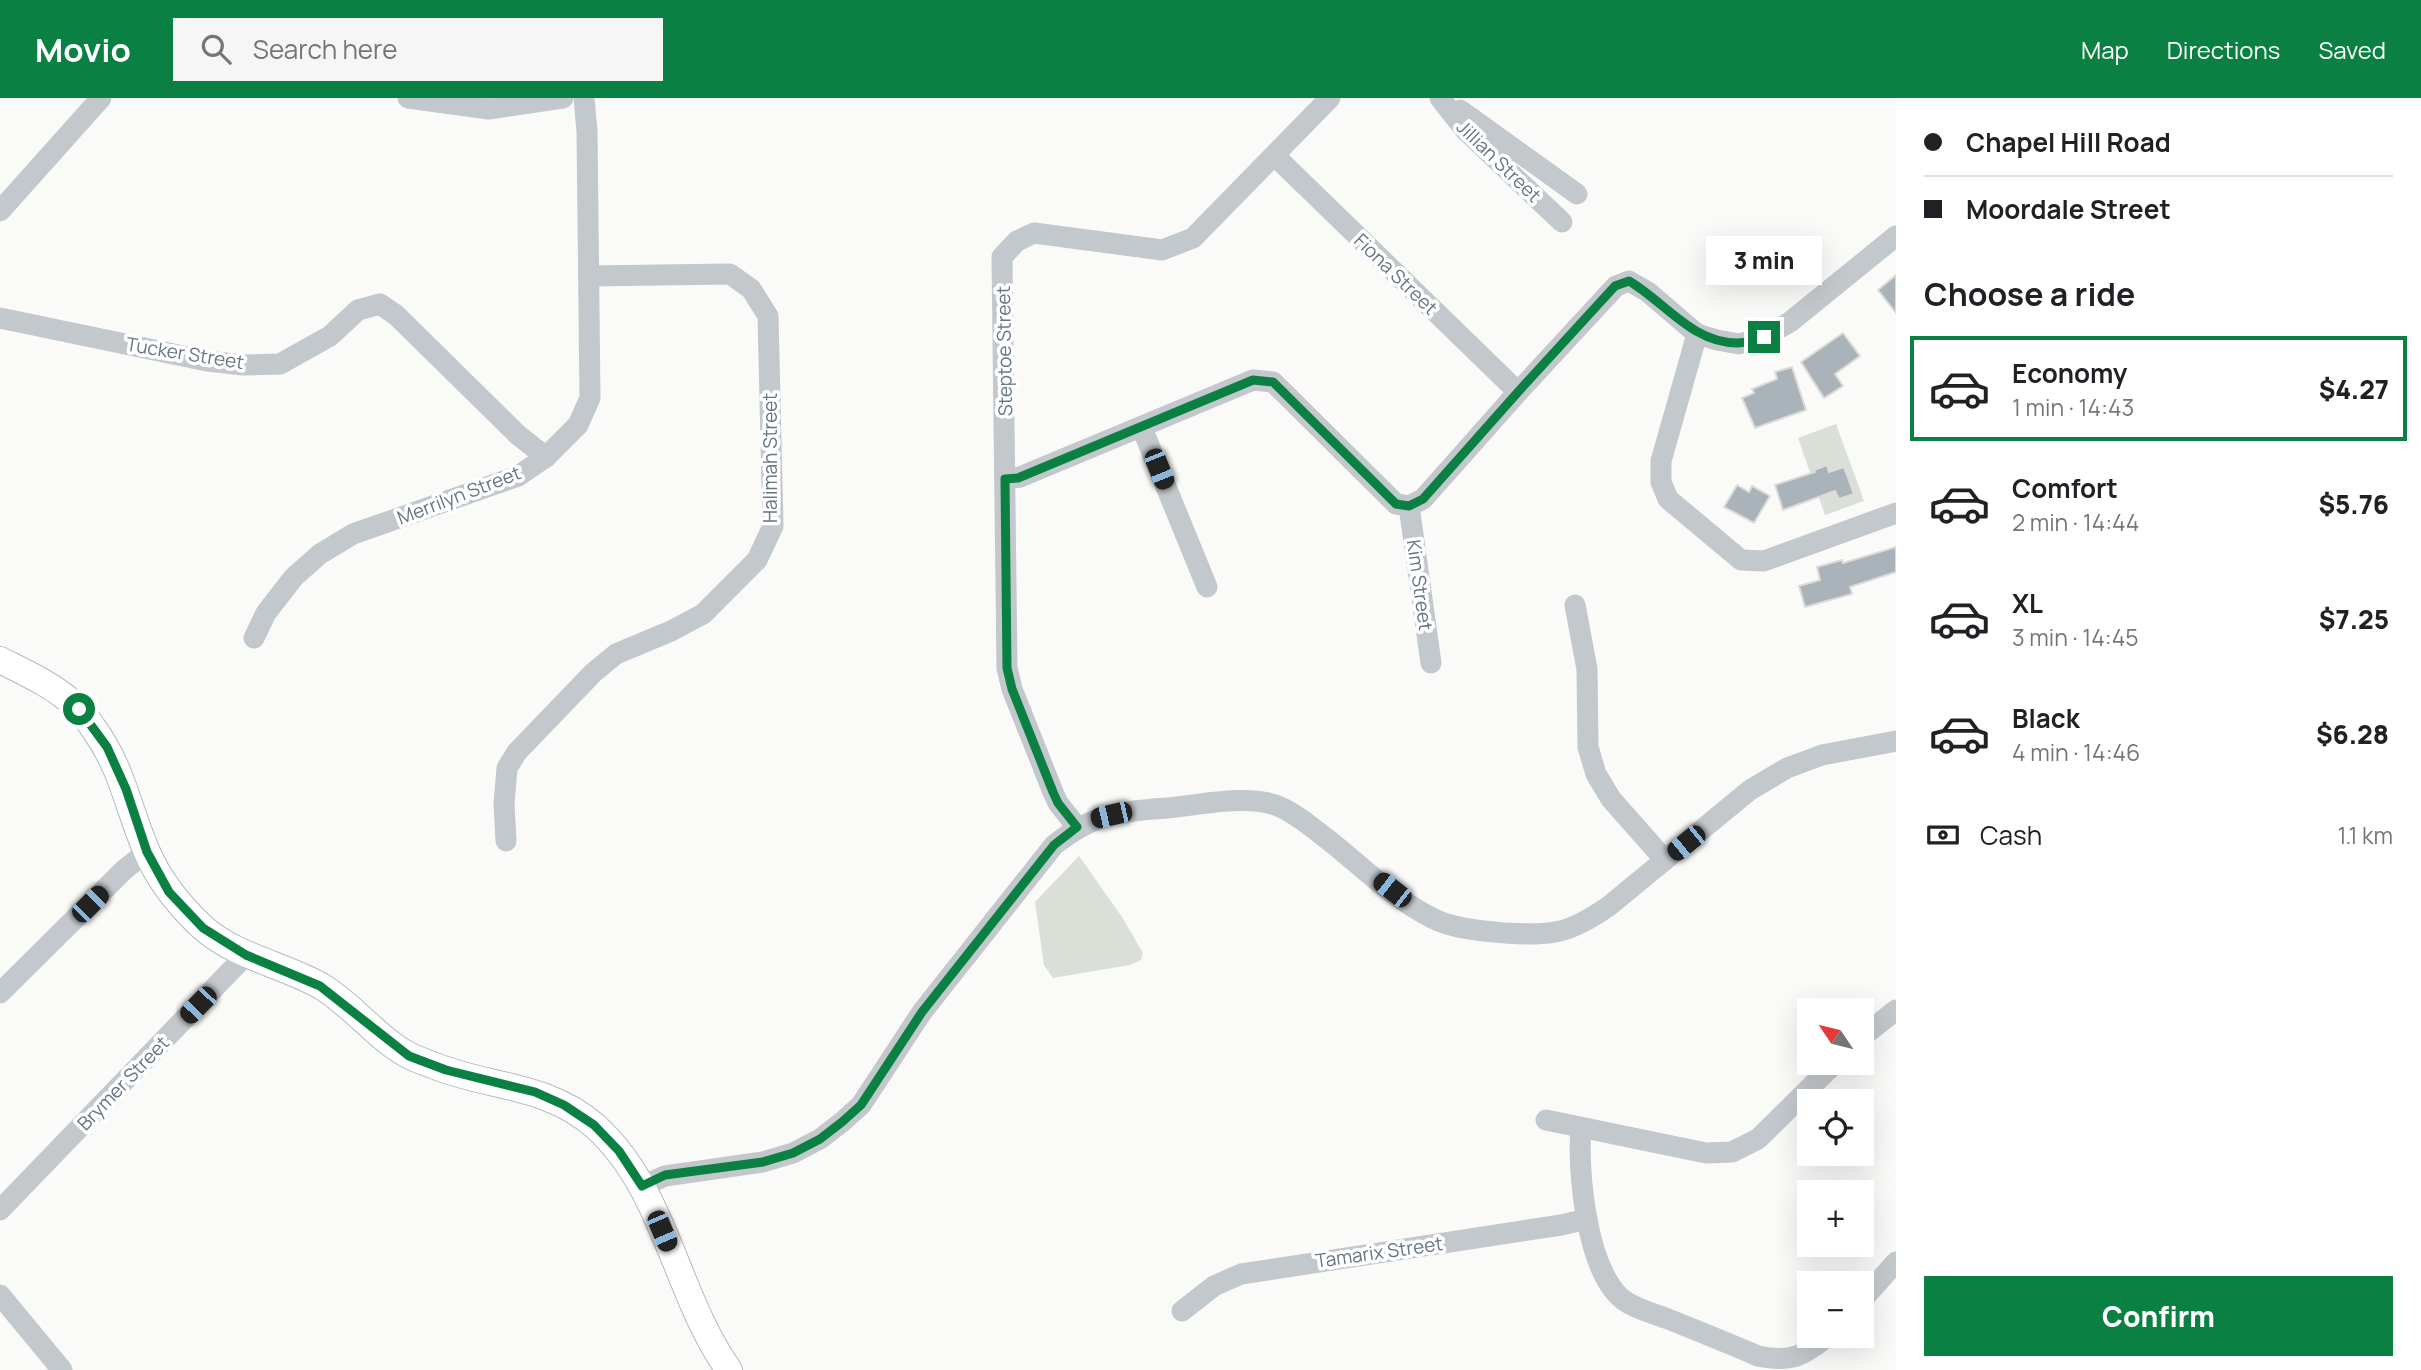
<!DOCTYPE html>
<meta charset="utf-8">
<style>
body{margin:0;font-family:Manrope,sans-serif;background:#f6f6f6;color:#202124;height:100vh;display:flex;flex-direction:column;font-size:26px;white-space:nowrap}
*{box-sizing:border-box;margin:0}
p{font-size:23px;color:#757577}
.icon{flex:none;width:38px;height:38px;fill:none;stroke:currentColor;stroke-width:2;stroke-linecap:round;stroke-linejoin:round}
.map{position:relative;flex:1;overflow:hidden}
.details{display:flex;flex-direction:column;background:#fff;width:525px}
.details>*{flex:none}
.top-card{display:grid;align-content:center;height:154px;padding:0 28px;background:#fff}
.needle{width:46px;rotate:305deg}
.controls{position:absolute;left:1797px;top:900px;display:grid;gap:14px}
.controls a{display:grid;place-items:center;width:77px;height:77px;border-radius:0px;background:#fff;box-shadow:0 7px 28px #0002;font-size:35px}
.end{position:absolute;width:32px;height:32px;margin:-16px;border:9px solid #0b8043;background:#fff;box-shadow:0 0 0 4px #fff}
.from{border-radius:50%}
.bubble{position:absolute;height:49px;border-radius:0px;background:#fff;box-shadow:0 7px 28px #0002;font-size:23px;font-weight:800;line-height:49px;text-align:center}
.car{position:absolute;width:21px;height:42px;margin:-21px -10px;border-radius:9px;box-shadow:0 0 5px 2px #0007;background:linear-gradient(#222 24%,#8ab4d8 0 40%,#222 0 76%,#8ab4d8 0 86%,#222 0)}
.top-card b{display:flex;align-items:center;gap:24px;height:66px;font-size:26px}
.top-card b+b{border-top:2px solid #e0e0e0}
.top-card i{width:18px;height:18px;background:#202124}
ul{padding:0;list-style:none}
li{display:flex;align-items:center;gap:21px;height:105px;margin:0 14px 10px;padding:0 14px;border:4px solid transparent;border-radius:0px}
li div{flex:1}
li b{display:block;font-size:26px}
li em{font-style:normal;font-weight:800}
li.on{border-color:#0b8043}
li>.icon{width:63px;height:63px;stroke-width:1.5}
h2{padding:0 28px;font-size:32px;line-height:84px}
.pay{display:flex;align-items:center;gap:18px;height:77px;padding:0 28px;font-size:26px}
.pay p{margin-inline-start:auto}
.button{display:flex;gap:14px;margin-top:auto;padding:14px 28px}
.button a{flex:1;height:80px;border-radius:0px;background:#0b8043;color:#fff;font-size:28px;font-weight:800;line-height:80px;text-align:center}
header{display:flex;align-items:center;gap:42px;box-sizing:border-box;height:98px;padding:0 35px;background:#0b8043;color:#fff}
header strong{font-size:33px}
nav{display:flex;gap:38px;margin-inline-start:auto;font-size:24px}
.search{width:490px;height:63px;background:#f6f6f6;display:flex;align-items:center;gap:18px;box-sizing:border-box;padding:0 24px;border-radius:0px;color:#757577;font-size:26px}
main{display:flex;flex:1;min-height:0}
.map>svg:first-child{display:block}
.green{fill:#dadfd7}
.building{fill:#aab3b9;stroke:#dcdcda;stroke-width:2}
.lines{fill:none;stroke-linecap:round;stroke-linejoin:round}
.major-casing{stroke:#b5babe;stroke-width:28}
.minor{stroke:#c3c8cc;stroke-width:21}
.major{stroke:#fff;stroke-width:26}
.route{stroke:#0b8043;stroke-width:9}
.labels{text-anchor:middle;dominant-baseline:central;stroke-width:7;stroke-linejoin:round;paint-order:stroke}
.street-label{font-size:19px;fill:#657683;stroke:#fff}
</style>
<header>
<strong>Movio</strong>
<div class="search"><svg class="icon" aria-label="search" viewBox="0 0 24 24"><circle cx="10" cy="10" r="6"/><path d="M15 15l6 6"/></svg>Search here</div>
<nav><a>Map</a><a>Directions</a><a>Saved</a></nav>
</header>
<main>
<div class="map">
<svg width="1896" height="1272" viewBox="0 0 1896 1272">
<rect width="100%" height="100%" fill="#fafaf8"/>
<g class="green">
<polygon points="1836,326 1864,403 1825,417 1798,340"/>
<polygon points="1079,758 1122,819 1143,855 1141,862 1130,867 1053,880 1044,867 1035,804"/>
</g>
<g class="building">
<polygon points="1896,177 1896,215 1878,192"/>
<polygon points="1843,235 1860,258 1835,276 1843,288 1824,300 1801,264"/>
<polygon points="1792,269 1806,312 1755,330 1742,300 1754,295 1752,291 1777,281 1775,274"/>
<polygon points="1827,367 1829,374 1844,369 1854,396 1839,401 1835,393 1783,412 1775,387 1815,374 1814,372"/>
<polygon points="1737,387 1749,394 1752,388 1770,398 1754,425 1724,409"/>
<polygon points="1896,449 1896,474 1850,489 1852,496 1805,509 1799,488 1820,482 1817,469 1842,462 1843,465"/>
</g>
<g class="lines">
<defs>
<path id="major" d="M0,562C28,576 55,588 78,610C84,616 89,624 94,631C123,671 128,711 147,754C159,782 179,807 201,828C235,859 282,866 321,888C353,907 376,940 410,958C418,962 427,965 435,968C490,990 547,986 595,1028C666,1092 675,1196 729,1272"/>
</defs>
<use href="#major" class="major-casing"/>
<g class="minor">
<polyline points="408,0 489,11 563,0"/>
<polyline points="1440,0 1466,33 1562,124"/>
<polyline points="1460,12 1577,96"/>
<polyline points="1275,58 1518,294"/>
<polyline points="0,113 101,0"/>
<polyline points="0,220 207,263 243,267 280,266 330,238 358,212 380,206 396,217 518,337 546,359"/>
<polyline points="1697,236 1661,363 1661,384 1668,401 1741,462 1764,463 1896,415"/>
<polyline points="1142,330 1207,489"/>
<polyline points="1005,381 1020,379 1253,282 1273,284 1396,406 1409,408 1423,401 1518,294 1616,188 1629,183 1648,194 1697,236 1717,242 1739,246 1764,239 1790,224 1896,138"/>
<polyline points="1409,408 1431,565"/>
<polyline points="1575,507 1587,571 1588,649 1596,676 1611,701 1665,762"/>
<polyline points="254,540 266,515 294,479 320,456 353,436 518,378 546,359 578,327 590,300 587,33 584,0"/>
<polyline points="1077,729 1058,705 1053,694 1012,591 1007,570 1002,159 1017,143 1034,135 1162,152 1193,140 1330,0"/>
<polyline points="506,743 504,706 507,670 517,654 593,575 616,556 671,533 703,516 757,462 773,428 768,218 751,191 730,176 589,178"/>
<polyline points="0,895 125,771 147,754"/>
<polyline points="1862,939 1896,912"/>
<polyline points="1546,1022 1706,1055 1732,1054 1758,1041 1836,964"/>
<path d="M1581,1030C1577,1073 1587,1182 1628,1205C1640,1212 1655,1216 1668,1221C1698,1233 1728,1245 1758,1258C1792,1265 1803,1258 1829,1237"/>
<path d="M642,1088L665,1078L763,1064L793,1055L820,1041L842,1024L861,1007L922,914L1054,747C1095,715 1118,714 1168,710C1200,707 1248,696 1278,708C1297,716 1314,731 1331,744C1362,769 1397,803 1432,820C1454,831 1481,833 1505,835C1552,838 1569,836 1609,808L1750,692L1787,670L1822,657L1896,643"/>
<polyline points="0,1112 246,857"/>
<polyline points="0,1197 62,1272"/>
<polyline points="1862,1202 1896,1164"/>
<polyline points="1182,1213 1214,1188 1241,1176 1561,1127 1587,1121"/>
</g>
<use href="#major" class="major"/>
</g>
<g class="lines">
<path class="route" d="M79,611L107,649L126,691L147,754L169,794L203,830L246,857L320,888L409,958L446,972L535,994L564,1007L594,1027L619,1053L642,1088L665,1077L763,1064L793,1055L820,1041L842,1024L861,1007L922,914L1054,747L1077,729L1058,705L1053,694L1012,591L1007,570L1005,381L1018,380L1253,282L1273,284L1396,406L1409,408L1423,401L1518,294L1615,188L1629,183C1665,204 1692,245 1737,245C1746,245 1756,241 1764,239"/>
</g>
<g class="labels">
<g class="street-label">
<text transform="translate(1499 63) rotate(44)">Jillian Street</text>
<text transform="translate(1396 176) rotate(44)">Fiona Street</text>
<text transform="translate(1004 253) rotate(-91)">Steptoe Street</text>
<text transform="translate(185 255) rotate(9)">Tucker Street</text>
<text transform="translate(770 360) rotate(-90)">Halimah Street</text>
<text transform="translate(459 397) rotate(-21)">Merrilyn Street</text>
<text transform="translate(1420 487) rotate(82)">Kim Street</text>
<text transform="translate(123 985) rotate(-46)">Brymer Street</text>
<text transform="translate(1379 1154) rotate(-8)">Tamarix Street</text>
</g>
</g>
</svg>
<div class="controls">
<a><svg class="needle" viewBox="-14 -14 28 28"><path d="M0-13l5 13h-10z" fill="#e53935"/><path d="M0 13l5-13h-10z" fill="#757577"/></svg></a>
<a><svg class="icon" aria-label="locate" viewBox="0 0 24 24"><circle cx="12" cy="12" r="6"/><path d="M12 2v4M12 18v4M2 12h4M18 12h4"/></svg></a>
<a>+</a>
<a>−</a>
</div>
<i class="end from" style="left:79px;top:611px"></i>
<i class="end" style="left:1764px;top:239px"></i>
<div class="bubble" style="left:1706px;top:138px;width:116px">3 min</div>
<i class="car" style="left:1159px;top:371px;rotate:158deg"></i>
<i class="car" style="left:1111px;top:717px;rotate:257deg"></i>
<i class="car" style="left:1686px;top:745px;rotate:231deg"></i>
<i class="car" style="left:1392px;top:792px;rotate:308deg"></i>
<i class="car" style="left:90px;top:806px;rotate:45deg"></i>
<i class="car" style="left:198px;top:907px;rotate:224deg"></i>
<i class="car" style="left:662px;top:1133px;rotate:157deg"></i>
</div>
<section class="details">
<div class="top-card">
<b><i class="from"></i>Chapel Hill Road</b>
<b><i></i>Moordale Street</b>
</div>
<h2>Choose a ride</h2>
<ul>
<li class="on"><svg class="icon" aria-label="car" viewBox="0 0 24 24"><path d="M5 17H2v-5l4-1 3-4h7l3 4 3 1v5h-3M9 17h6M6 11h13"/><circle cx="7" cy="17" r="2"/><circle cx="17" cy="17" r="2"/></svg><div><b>Economy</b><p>1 min · 14:43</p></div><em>$4.27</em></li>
<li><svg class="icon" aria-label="car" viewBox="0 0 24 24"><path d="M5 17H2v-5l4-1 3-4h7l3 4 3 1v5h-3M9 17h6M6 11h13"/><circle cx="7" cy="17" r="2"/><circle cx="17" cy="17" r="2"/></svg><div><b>Comfort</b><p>2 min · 14:44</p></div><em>$5.76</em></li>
<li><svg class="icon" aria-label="car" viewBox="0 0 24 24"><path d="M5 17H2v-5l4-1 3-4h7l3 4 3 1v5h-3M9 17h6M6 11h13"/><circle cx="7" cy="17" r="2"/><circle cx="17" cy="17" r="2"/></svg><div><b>XL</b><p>3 min · 14:45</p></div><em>$7.25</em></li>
<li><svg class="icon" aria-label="car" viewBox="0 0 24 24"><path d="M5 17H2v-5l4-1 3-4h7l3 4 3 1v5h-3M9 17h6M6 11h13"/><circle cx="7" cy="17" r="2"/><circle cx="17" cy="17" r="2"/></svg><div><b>Black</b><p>4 min · 14:46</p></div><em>$6.28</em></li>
</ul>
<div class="pay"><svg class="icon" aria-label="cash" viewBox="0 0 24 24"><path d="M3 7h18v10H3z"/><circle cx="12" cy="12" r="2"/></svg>Cash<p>1.1 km</p></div>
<div class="button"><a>Confirm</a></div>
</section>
</main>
